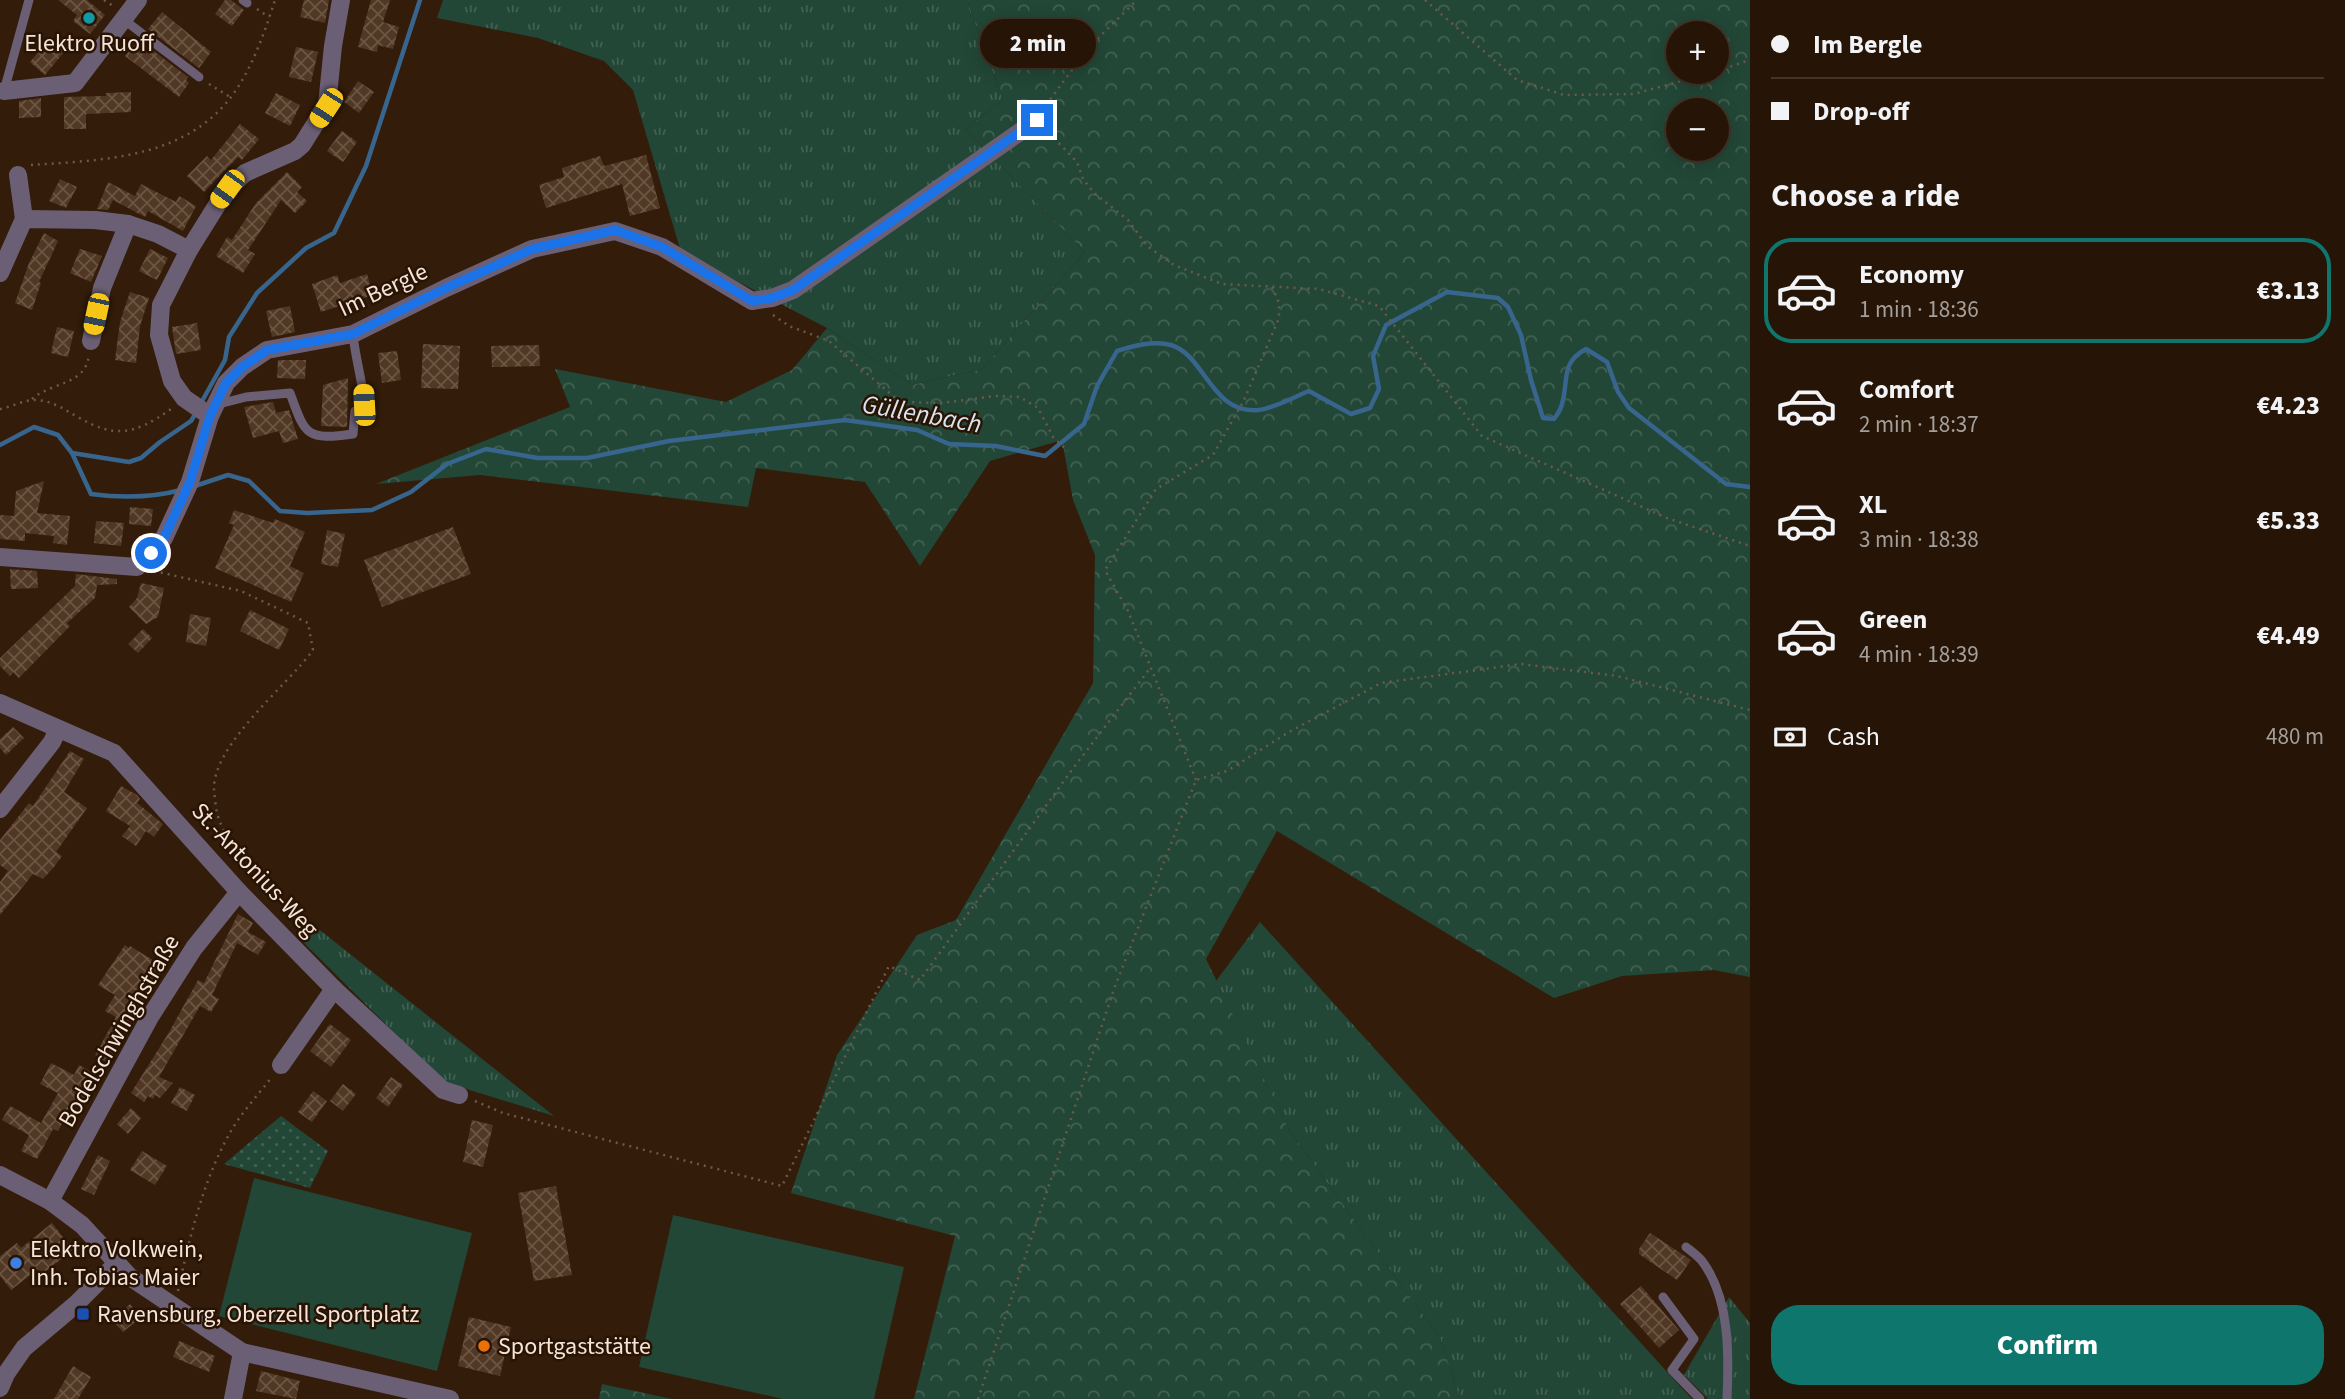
<!DOCTYPE html>
<meta charset="utf-8">
<style>
body{margin:0;font-family:"Source Sans 3",sans-serif;background:#2e1e11;color:#f1f3f6;height:100vh;display:flex;flex-direction:column;font-size:26px;white-space:nowrap}
*{box-sizing:border-box;margin:0}
p{font-size:23px;color:#a49f9b}
.icon{flex:none;width:38px;height:38px;fill:none;stroke:currentColor;stroke-width:2;stroke-linecap:round;stroke-linejoin:round}
.map{position:relative;flex:1;overflow:hidden}
.sheet{display:flex;flex-direction:column;background:#261507;width:595px}
.sheet>*{flex:none}
.top-card{display:grid;align-content:center;height:154px;padding:0 21px;background:#261507}
.controls{position:absolute;left:1666px;top:21px;display:grid;gap:14px}
.controls a{display:grid;place-items:center;width:63px;height:63px;border-radius:50%;background:#261507;box-shadow:0 4px 18px #0003,0 0 0 2px #423428;font-size:35px}
.end{position:absolute;width:32px;height:32px;margin:-16px;border:9px solid #1a73e8;background:#fff;box-shadow:0 0 0 4px #fff}
.from{border-radius:50%}
.bubble{position:absolute;height:49px;border-radius:24px;background:#261507;box-shadow:0 4px 18px #0003,0 0 0 2px #423428;font-size:23px;font-weight:800;line-height:49px;text-align:center}
.car{position:absolute;width:21px;height:42px;margin:-21px -10px;border-radius:9px;box-shadow:0 0 5px 2px #0007;background:linear-gradient(#f5c518 24%,#345 0 40%,#f5c518 0 76%,#345 0 86%,#f5c518 0)}
.top-card b{display:flex;align-items:center;gap:24px;height:66px;font-size:26px}
.top-card b+b{border-top:2px solid #423428}
.top-card i{width:18px;height:18px;background:#f1f3f6}
ul{padding:0;list-style:none}
li{display:flex;align-items:center;gap:21px;height:105px;margin:0 14px 10px;padding:0 7px;border:4px solid transparent;border-radius:28px}
li div{flex:1}
li b{display:block;font-size:26px}
li em{font-style:normal;font-weight:800}
li.active{border-color:#0f766e}
li>.icon{width:63px;height:63px;stroke-width:1.5}
h2{padding:0 21px;font-size:32px;line-height:84px}
.pay{display:flex;align-items:center;gap:18px;height:77px;padding:0 21px;font-size:26px}
.pay p{margin-inline-start:auto}
.action{display:flex;gap:14px;margin-top:auto;padding:14px 21px}
.action a{flex:1;height:80px;border-radius:28px;background:#0f766e;color:#fff;font-size:28px;font-weight:800;line-height:80px;text-align:center}
main{display:flex;flex:1;min-height:0}
.map>svg:first-child{display:block}
.grass{fill:url(#grass-tufts)}
.forest{fill:url(#forest-crowns);fill-rule:evenodd}
.park{fill:url(#park-dots)}
.pitch{fill:#224737}
.lines{fill:none;stroke-linecap:round;stroke-linejoin:round}
.stream{stroke:#38658d;stroke-width:4.5}
.building{fill:url(#building-cross-hatch)}
.path{stroke:#6e5948;stroke-width:2.5;stroke-dasharray:2 5;stroke-linecap:butt}
.lane{stroke:#6b5f75;stroke-width:9}
.street{stroke:#6b5f75;stroke-width:18}
.route{stroke:#1a73e8;stroke-width:9}
.culture-dot{fill:#0f9aa8;stroke:#291302;stroke-width:2.5}
.shop-dot{fill:#3f7fe0;stroke:#291302;stroke-width:2.5}
.transit-dot{fill:#1a4fb4;stroke:#291302;stroke-width:2.5}
.food-dot{fill:#e8710a;stroke:#291302;stroke-width:2.5}
.labels{text-anchor:middle;dominant-baseline:central;stroke-width:5;stroke-linejoin:round;paint-order:stroke}
.poi-label{font-size:24px;fill:#f5e4d9;stroke:#291302;text-anchor:start}
.street-label{font-size:24px;fill:#f5e4d9;stroke:#291302}
.water-label{font-size:26px;font-style:italic;fill:#d8e5f1;stroke:#291302}
</style>
<main>
<div class="map">
<svg width="1750" height="1399" viewBox="0 0 1750 1399">
<defs>
<pattern id="grass-tufts" width="24" height="20" patternUnits="userSpaceOnUse" patternTransform="scale(1.75)"><rect width="24" height="20" fill="#224737"/><path d="M3 7l-1-3M5 7V3M7 7l1-3M15 17l-1-3M17 17v-4M19 17l1-3" fill="none" stroke="#436153"/></pattern>
<pattern id="forest-crowns" width="20" height="18" patternUnits="userSpaceOnUse" patternTransform="scale(1.75)"><rect width="20" height="18" fill="#224737"/><path d="M2 6a3 3 0 1 1 6 0M12 15a3 3 0 1 1 6 0" fill="none" stroke="#436153"/></pattern>
<pattern id="park-dots" width="8" height="8" patternUnits="userSpaceOnUse" patternTransform="scale(1.75)"><rect width="8" height="8" fill="#224737"/><path d="M2 2h.1M6 6h.1" fill="none" stroke="#436153" stroke-width="1.8" stroke-linecap="round"/></pattern>
<pattern id="building-cross-hatch" width="8" height="8" patternUnits="userSpaceOnUse" patternTransform="scale(1.75)"><rect width="8" height="8" fill="#513824"/><path d="M0 0l8 8M0 8l8-8" fill="none" stroke="#6b5543"/></pattern>
</defs>
<rect width="100%" height="100%" fill="#331c09"/>
<g class="grass">
<polygon points="443,0 967,0 1003,100 965,129 1085,252 982,369 912,385 827,328 681,252 633,90 604,61 538,38 437,18"/>
<polygon points="1260,922 1678,1384 1692,1399 1460,1399 1440,1338 1289,1130 1216,981"/>
<polygon points="311,923 554,1116 444,1082 297,936"/>
<polygon points="1729,1297 1750,1323 1750,1399 1708,1399 1684,1375"/>
</g>
<g class="forest">
<path d="M967,0H1750V977L1714,970L1622,976L1554,998L1277,831L1206,959L1289,1130L1440,1338L1460,1399H914L955,1236L791,1193L837,1055L917,935L956,920L1093,683L1095,555L1073,500L1062,440L990,461L920,566L865,482L756,468L748,507L480,475L376,484L570,407L555,369L726,402L792,370L827,328L912,385L982,369L1085,252L965,129L1003,100ZM1678,33H1717V72H1678ZM1678,110H1717V149H1678Z"/>
<polygon points="602,1384 672,1399 599,1399"/>
</g>
<polygon class="park" points="281,1116 328,1151 310,1188 224,1164"/>
<g class="pitch">
<polygon points="254,1178 472,1233 437,1371 219,1316"/>
<polygon points="673,1215 904,1267 874,1399 783,1399 639,1367"/>
</g>
<g class="lines">
<g class="stream">
<polyline points="201,403 225,360 229,337 257,293 306,248 334,233 366,166 420,0"/>
<path d="M0,445L34,427L58,435L72,453L91,494C121,498 151,498 181,490"/>
<polyline points="72,453 129,462 141,458 160,442 191,421 197,411"/>
<path d="M192,487L228,475L249,481L280,511L307,513L372,510L411,492L447,464L486,449L538,458H587L669,441L845,420L917,430L949,444L996,446L1045,456L1084,424L1097,386L1117,351C1133,346 1154,340 1171,345C1205,355 1211,414 1258,410C1275,408 1294,397 1309,391L1351,414L1370,408L1379,389L1373,356L1386,325L1447,292L1498,298L1508,307L1521,335L1531,380L1543,418L1554,419C1557,415 1561,409 1562,404C1569,380 1560,363 1586,349L1607,362L1618,392L1629,408L1726,484L1750,487"/>
</g>
</g>
<g class="building">
<polygon points="58,0 87,0 105,15 90,34 73,21 77,15"/>
<polygon points="225,0 231,0 244,10 232,26 215,14"/>
<polygon points="304,0 329,0 325,23 300,17"/>
<polygon points="371,0 390,0 383,22 399,27 393,49 378,45 377,52 358,47"/>
<polygon points="162,12 211,52 199,68 148,29"/>
<polygon points="49,39 64,52 45,75 30,62"/>
<polygon points="139,40 188,77 186,80 189,83 179,97 125,56"/>
<polygon points="296,47 318,52 311,82 289,77"/>
<polygon points="358,81 374,92 359,113 344,102"/>
<polygon points="131,92 131,112 86,114 86,129 64,129 64,97 106,96 106,93"/>
<polygon points="276,93 300,105 290,126 265,113"/>
<polygon points="41,98 41,117 19,118 19,101"/>
<polygon points="240,124 259,139 242,160 238,157 204,192 187,176 207,156 211,160"/>
<polygon points="342,131 357,142 343,162 327,151"/>
<polygon points="646,155 660,208 630,216 622,184 546,208 539,185 564,177 562,168 600,156 604,166"/>
<polygon points="287,172 302,187 297,192 307,201 295,213 281,200 248,250 255,254 243,273 216,256 227,237 232,240 256,203"/>
<polygon points="60,179 77,187 66,208 49,201"/>
<polygon points="108,182 135,196 141,184 176,202 179,196 196,206 183,231 148,211 145,217 113,200 108,210 97,209"/>
<polygon points="44,233 58,241 39,282 41,283 32,310 15,303 29,263"/>
<polygon points="80,249 102,256 91,282 70,273"/>
<polygon points="150,249 168,258 157,280 139,271"/>
<polygon points="367,274 373,295 321,312 312,284 337,275 340,283"/>
<polygon points="130,292 149,298 140,326 136,363 115,360 120,322"/>
<polygon points="290,306 295,332 272,337 266,311"/>
<polygon points="197,323 201,350 176,354 172,327"/>
<polygon points="57,327 74,331 68,357 51,353"/>
<polygon points="423,344 460,346 458,389 421,388"/>
<polygon points="539,345 540,366 492,367 491,346"/>
<polygon points="397,351 401,380 382,383 378,353"/>
<polygon points="278,360 306,360 305,379 277,378"/>
<polygon points="348,378 347,427 321,426 323,385"/>
<polygon points="273,402 276,413 289,410 298,439 283,443 279,431 253,438 244,407"/>
<polygon points="44,481 37,513 70,516 67,545 53,543 54,536 25,533 25,541 0,539 0,515 14,516 16,491"/>
<polygon points="130,507 153,509 151,526 129,524"/>
<polygon points="234,510 273,523 275,519 305,532 290,566 304,573 291,602 215,568 234,525 229,523"/>
<polygon points="96,521 124,523 121,546 94,543"/>
<polygon points="453,527 471,574 382,607 364,560"/>
<polygon points="327,530 345,534 338,567 321,564"/>
<polygon points="10,569 37,571 38,588 11,589"/>
<polygon points="76,574 117,579 117,584 97,585 95,598 67,623 70,626 19,678 13,672 10,676 0,666 0,658 75,586"/>
<polygon points="141,583 164,588 158,617 146,624 129,607 137,598"/>
<polygon points="250,610 289,629 279,650 240,631"/>
<polygon points="190,614 211,618 206,646 186,642"/>
<polygon points="143,629 152,638 138,653 128,644"/>
<polygon points="13,727 24,738 6,755 0,748 0,739"/>
<polygon points="70,751 84,759 64,792 87,808 56,852 62,856 54,867 43,879 33,874 0,915 0,882 8,871 0,865 0,840 29,803 33,806"/>
<polygon points="121,786 137,795 140,799 137,803 163,824 154,837 146,831 136,846 122,836 130,826 106,811"/>
<polygon points="238,914 253,923 248,932 266,942 258,955 237,943 212,995 219,999 211,1012 200,1006 159,1077 173,1083 160,1098 155,1095 153,1099 148,1096 144,1102 131,1093 168,1034 198,980 204,983"/>
<polygon points="125,945 129,948 130,946 164,967 108,1063 95,1055 116,1017 105,1011 115,995 98,985"/>
<polygon points="330,1024 351,1040 331,1067 310,1051"/>
<polygon points="51,1063 74,1075 79,1065 93,1073 89,1080 94,1083 82,1103 75,1099 58,1131 53,1129 37,1159 21,1151 29,1135 2,1120 10,1106 41,1123 58,1093 40,1084"/>
<polygon points="391,1077 403,1085 388,1107 376,1098"/>
<polygon points="343,1084 356,1094 343,1111 330,1101"/>
<polygon points="180,1087 195,1095 187,1111 171,1103"/>
<polygon points="313,1091 327,1101 312,1122 298,1112"/>
<polygon points="131,1108 141,1118 128,1134 117,1124"/>
<polygon points="472,1120 493,1125 483,1167 463,1162"/>
<polygon points="142,1151 167,1166 155,1185 130,1170"/>
<polygon points="98,1155 110,1161 94,1195 81,1189"/>
<polygon points="556,1186 572,1275 534,1281 518,1193"/>
<polygon points="52,1223 73,1250 42,1274 38,1269 11,1290 0,1276 0,1256 17,1243 21,1248"/>
<polygon points="1650,1233 1691,1260 1677,1280 1639,1254 1639,1249"/>
<polygon points="1641,1286 1679,1330 1659,1348 1620,1304"/>
<polygon points="130,1304 141,1317 123,1332 112,1320"/>
<polygon points="469,1317 511,1327 500,1376 458,1366"/>
<polygon points="179,1341 215,1356 209,1372 173,1357"/>
<polygon points="73,1366 91,1377 78,1399 54,1399"/>
<polygon points="261,1371 300,1381 296,1399 256,1391"/>
</g>
<g class="lines">
<g class="path">
<polyline points="104,0 113,6"/>
<polyline points="1425,0 1517,80 1564,95 1634,94 1714,72"/>
<polyline points="257,9 269,17"/>
<polyline points="1717,71 1750,60"/>
<polyline points="209,84 230,97"/>
<polyline points="1046,105 1089,47 1137,0"/>
<polyline points="1049,133 1077,162 1083,179 1094,193 1128,220 1147,246 1174,265 1222,284 1319,289 1379,306 1482,436 1667,518 1750,546"/>
<path d="M31,165C103,160 187,159 234,93C253,66 265,31 275,0"/>
<polyline points="773,315 789,326 829,341 900,402 942,403 995,396 1020,397 1038,408 1053,437 1068,451"/>
<path d="M32,399C53,381 85,386 89,355"/>
<path d="M0,409C12,407 25,399 37,400C52,401 64,409 76,416C115,439 134,435 171,409"/>
<path d="M154,571L241,591L308,623L313,650C287,686 212,745 214,790C215,800 216,813 220,822C226,837 237,852 238,868"/>
<polyline points="1196,780 1128,611 1105,570 1156,489 1213,455 1244,400 1279,318 1279,303 1272,286"/>
<polyline points="475,1101 503,1113 782,1186 889,966 920,980 1074,767 1151,667"/>
<path d="M178,1291C190,1236 203,1180 231,1131C242,1112 258,1095 271,1078"/>
<polyline points="978,1399 1114,989 1196,780 1227,771 1289,732 1381,683 1521,664 1617,676 1750,710"/>
</g>
<g class="lane">
<polyline points="243,0 247,3"/>
<polyline points="123,19 199,77"/>
<polyline points="4,91 29,0"/>
<path d="M215,405L246,397L290,393C305,434 305,441 353,434L355,411L364,405C363,381 355,358 353,334"/>
<path d="M1686,1247C1691,1251 1698,1256 1702,1261C1730,1298 1729,1355 1727,1399"/>
<polyline points="1663,1297 1694,1339 1672,1370 1700,1399"/>
</g>
<g class="street">
<polyline points="4,91 75,83 138,0"/>
<polyline points="18,175 24,219"/>
<polyline points="0,273 24,219 95,220 128,224"/>
<polyline points="91,341 102,288 128,224 158,234 189,250"/>
<polyline points="210,416 184,398 172,381 159,335 161,305 189,250 227,189 245,173 295,151 302,145 327,105 333,46 341,0"/>
<polyline points="0,557 137,567 164,538 190,482 210,416 226,383 242,367 267,350 353,334 446,288 532,249 615,231 662,247 752,301 772,298 793,290 1037,120"/>
<polyline points="0,703 114,753 239,892 334,989 443,1090 459,1095"/>
<polyline points="0,809 52,742 58,729"/>
<polyline points="281,1065 334,989"/>
<polyline points="0,1175 50,1201 82,1225 130,1277 242,1352 450,1399"/>
<polyline points="50,1201 150,1017 194,948 239,892"/>
<polyline points="0,1388 6,1374 24,1348 75,1305 116,1264"/>
<polyline points="233,1399 242,1352"/>
</g>
</g>
<g class="lines">
<polyline class="route" points="151,553 164,538 190,482 210,416 226,383 242,367 267,350 353,334 446,288 532,249 615,230 662,247 752,301 772,298 793,290 1037,120"/>
</g>
<circle class="culture-dot" cx="89" cy="18" r="7"/>
<circle class="shop-dot" cx="16" cy="1263" r="7"/>
<rect class="transit-dot" x="76" y="1307" width="14" height="14" rx="3.5"/>
<circle class="food-dot" cx="484" cy="1346" r="7"/>
<g class="labels">
<g class="poi-label">
<text x="89" y="43" text-anchor="middle">Elektro Ruoff</text>
<text x="30" y="1249">Elektro Volkwein,<tspan x="30" dy="28">Inh. Tobias Maier</tspan></text>
<text x="97" y="1314">Ravensburg, Oberzell Sportplatz</text>
<text x="498" y="1346">Sportgaststätte</text>
</g>
<g class="street-label">
<text transform="translate(383 290) rotate(-25)">Im Bergle</text>
<text transform="translate(255 870) rotate(47)">St.-Antonius-Weg</text>
<text transform="translate(119 1031) rotate(-60)">Bodelschwinghstraße</text>
</g>
<g class="water-label">
<text transform="translate(922 414) rotate(10)">Güllenbach</text>
</g>
</g>
</svg>
<div class="controls">
<a>+</a>
<a>−</a>
</div>
<i class="end from" style="left:151px;top:553px"></i>
<i class="end" style="left:1037px;top:120px"></i>
<div class="bubble" style="left:980px;top:19px;width:116px">2 min</div>
<i class="car" style="left:326px;top:108px;rotate:213deg"></i>
<i class="car" style="left:227px;top:189px;rotate:216deg"></i>
<i class="car" style="left:96px;top:314px;rotate:192deg"></i>
<i class="car" style="left:364px;top:405px;rotate:357deg"></i>
</div>
<section class="sheet">
<div class="top-card">
<b><i class="from"></i>Im Bergle</b>
<b><i></i>Drop-off</b>
</div>
<h2>Choose a ride</h2>
<ul>
<li class="active"><svg class="icon" aria-label="car" viewBox="0 0 24 24"><path d="M5 17H2v-5l4-1 3-4h7l3 4 3 1v5h-3M9 17h6M6 11h13"/><circle cx="7" cy="17" r="2"/><circle cx="17" cy="17" r="2"/></svg><div><b>Economy</b><p>1 min · 18:36</p></div><em>€3.13</em></li>
<li><svg class="icon" aria-label="car" viewBox="0 0 24 24"><path d="M5 17H2v-5l4-1 3-4h7l3 4 3 1v5h-3M9 17h6M6 11h13"/><circle cx="7" cy="17" r="2"/><circle cx="17" cy="17" r="2"/></svg><div><b>Comfort</b><p>2 min · 18:37</p></div><em>€4.23</em></li>
<li><svg class="icon" aria-label="car" viewBox="0 0 24 24"><path d="M5 17H2v-5l4-1 3-4h7l3 4 3 1v5h-3M9 17h6M6 11h13"/><circle cx="7" cy="17" r="2"/><circle cx="17" cy="17" r="2"/></svg><div><b>XL</b><p>3 min · 18:38</p></div><em>€5.33</em></li>
<li><svg class="icon" aria-label="car" viewBox="0 0 24 24"><path d="M5 17H2v-5l4-1 3-4h7l3 4 3 1v5h-3M9 17h6M6 11h13"/><circle cx="7" cy="17" r="2"/><circle cx="17" cy="17" r="2"/></svg><div><b>Green</b><p>4 min · 18:39</p></div><em>€4.49</em></li>
</ul>
<div class="pay"><svg class="icon" aria-label="cash" viewBox="0 0 24 24"><path d="M3 7h18v10H3z"/><circle cx="12" cy="12" r="2"/></svg>Cash<p>480 m</p></div>
<div class="action"><a>Confirm</a></div>
</section>
</main>
